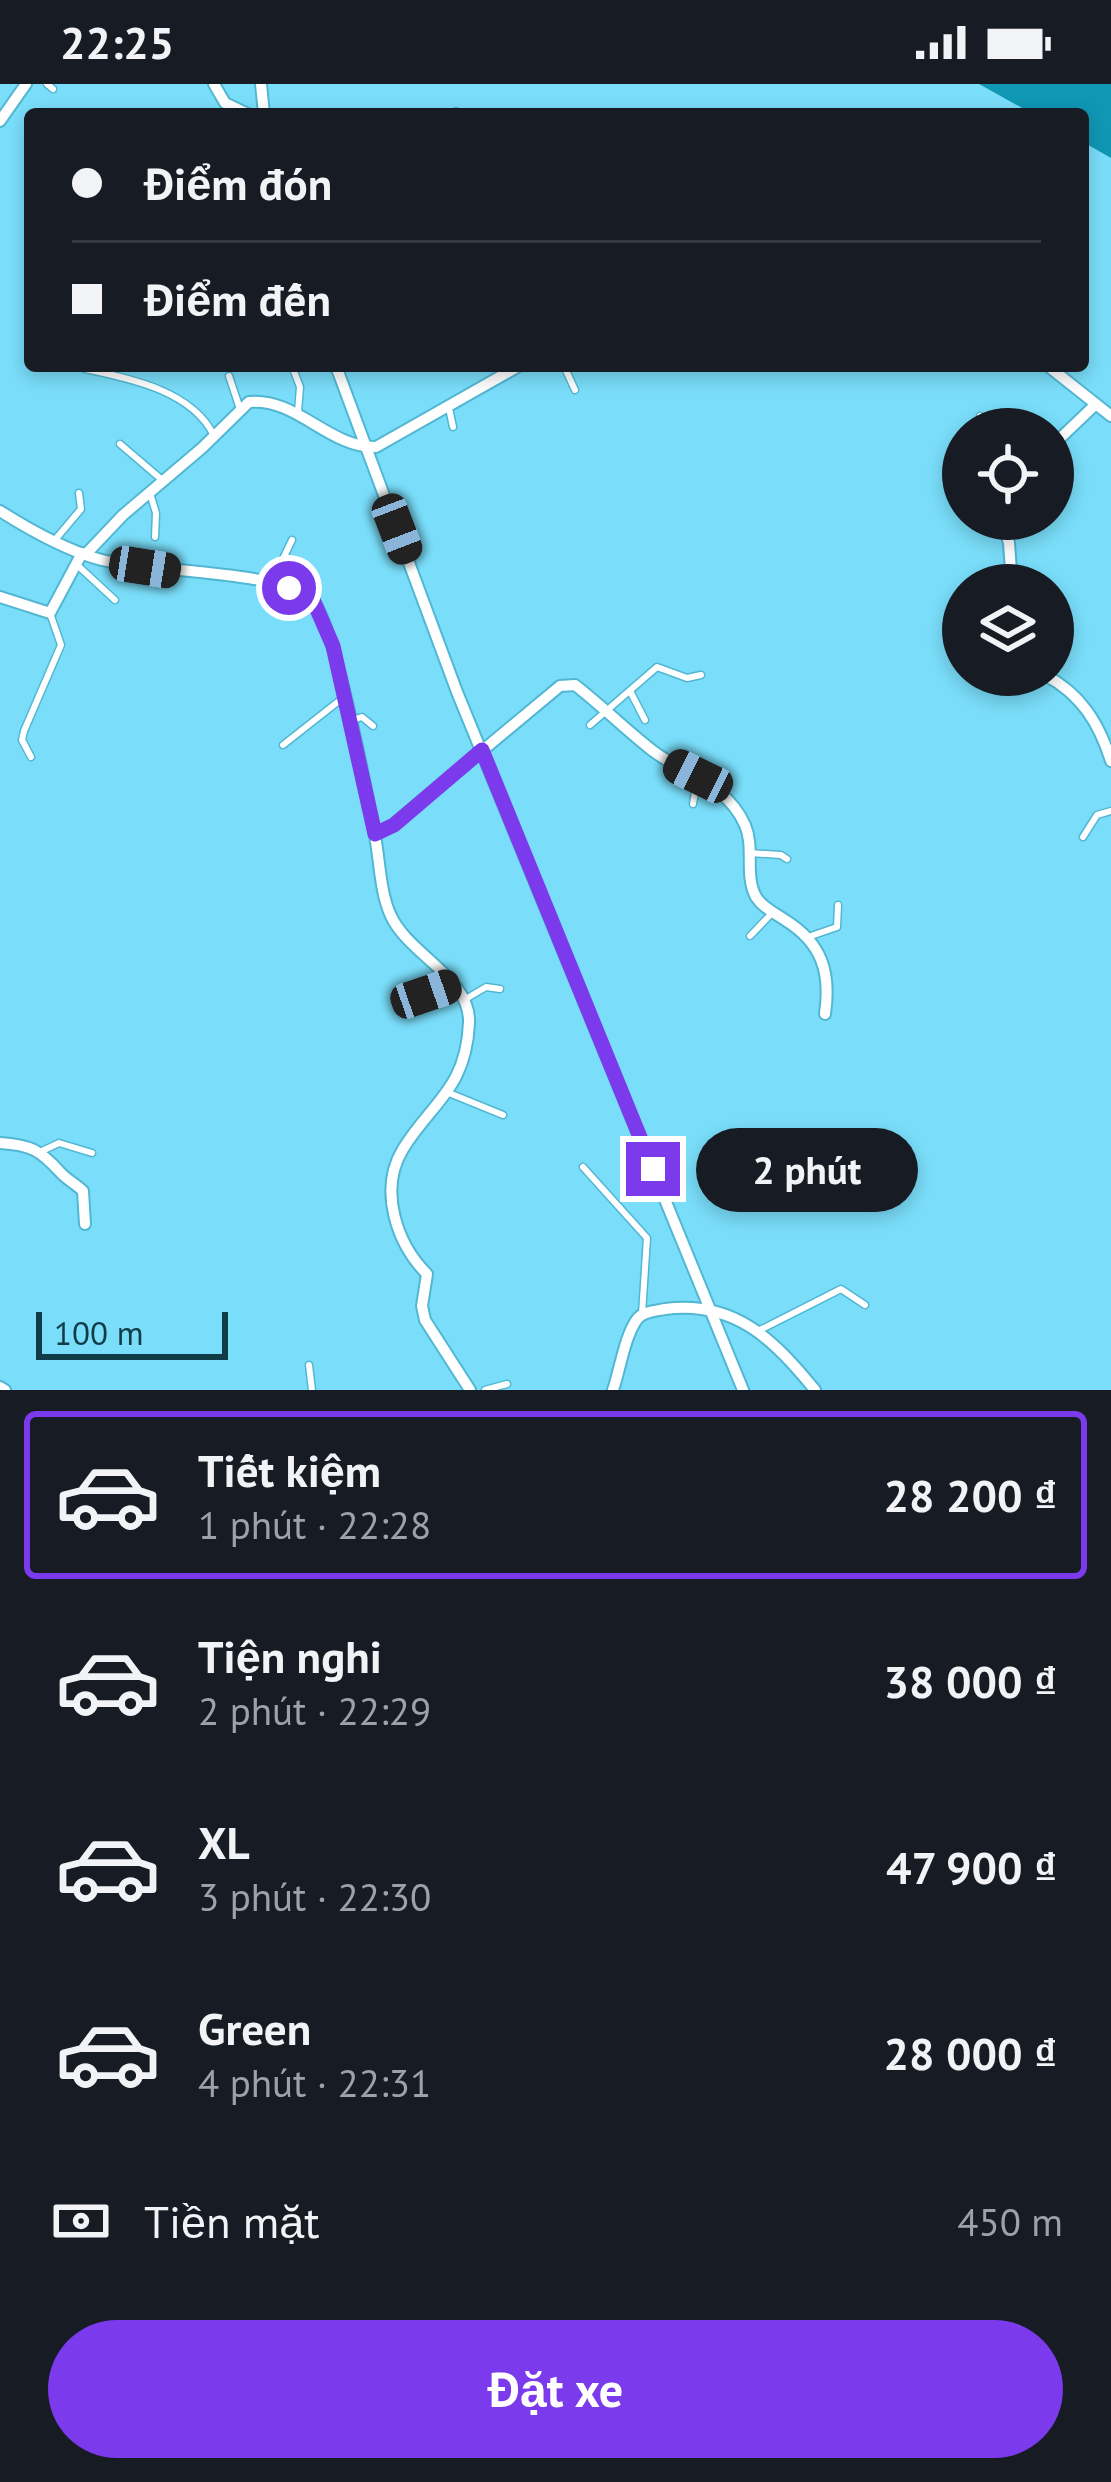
<!DOCTYPE html>
<html lang="vi">
<meta charset="utf-8">
<style>
body{margin:0;font-family:"PT Sans",sans-serif;background:#242831;color:#f1f3f6;height:100vh;display:flex;flex-direction:column;font-size:45px;white-space:nowrap}
*{box-sizing:border-box;margin:0}
p{font-size:39px;color:#9ea1a6}
.icon{flex:none;width:66px;height:66px;fill:none;stroke:currentColor;stroke-width:2;stroke-linecap:round;stroke-linejoin:round}
.map{position:relative;height:1306px;overflow:hidden}
.details{display:flex;flex-direction:column;background:#171b24;flex:1}
.details>*{flex:none}
.top-card{position:absolute;left:24px;top:24px;width:1065px;height:264px;border-radius:12px;box-shadow:0 6px 18px #0003;display:grid;align-content:center;height:264px;padding:0 48px;background:#171b24}
.controls{position:absolute;left:942px;top:324px;display:grid;gap:24px}
.controls a{display:grid;place-items:center;width:132px;height:132px;border-radius:50%;background:#171b24;box-shadow:0 6px 18px #0003;font-size:60px}
.scale{position:absolute;left:36px;bottom:30px;width:192px;box-sizing:border-box;padding-left:12px;border:6px solid #103c47;border-top:0;font-size:33px;line-height:42px;white-space:nowrap;color:#103c47;-webkit-text-stroke:9px #7adefa;paint-order:stroke}
.end{position:absolute;width:54px;height:54px;margin:-27px;border:15px solid #7c3aed;background:#fff;box-shadow:0 0 0 6px #fff}
.from{border-radius:50%}
.bubble{position:absolute;height:84px;border-radius:42px;background:#171b24;box-shadow:0 6px 18px #0003;font-size:39px;font-weight:700;line-height:84px;text-align:center}
.car{position:absolute;width:36px;height:72px;margin:-36px -18px;border-radius:15px;box-shadow:0 0 9px 3px #0007;background:linear-gradient(#222 24%,#8ab4d8 0 40%,#222 0 76%,#8ab4d8 0 86%,#222 0)}
.top-card b{display:flex;align-items:center;gap:42px;height:114px;font-size:45px}
.top-card b+b{border-top:3px solid #363941}
.top-card i{width:30px;height:30px;background:#f1f3f6}
ul{padding:21px 0 0;list-style:none}
li{display:flex;align-items:center;gap:36px;height:168px;margin:0 24px 18px;padding:0 24px;border:6px solid transparent;border-radius:12px}
li div{flex:1}
li b{display:block;font-size:45px}
li em{font-style:normal;font-weight:700}
li.selected{border-color:#7c3aed}
li>.icon{width:108px;height:108px;stroke-width:1.5}
.pay{display:flex;align-items:center;gap:30px;height:132px;padding:0 48px;font-size:45px}
.pay p{margin-inline-start:auto}
.button{display:flex;gap:24px;margin-top:auto;padding:24px 48px}
.button a{flex:1;height:138px;border-radius:72px;background:#7c3aed;color:#fff;font-size:48px;font-weight:700;line-height:138px;text-align:center}
.status{display:flex;justify-content:space-between;align-items:center;height:84px;padding:0 60px;background:#171b24;direction:ltr}
.status svg{height:33px;fill:currentColor}
.map>svg:first-child{display:block}
.water{fill:#1097b4}
.lines{fill:none;stroke-linecap:round;stroke-linejoin:round}
.lane-casing{stroke:#51b7d2;stroke-width:9}
.street-casing{stroke:#51b7d2;stroke-width:14}
.lane{stroke:#fff;stroke-width:6}
.street{stroke:#fff;stroke-width:10}
.route{stroke:#7c3aed;stroke-width:15}
</style>
<div class="status"><b>22:25</b><svg viewBox="0 0 49 12"><path d="M0 12V9h3v3zM5 12V6h3v6zM10 12V3h3v9zM15 12V0h3v12zM26 1h20v11H26zM47 4h2v5h-2z"/></svg></div>
<div class="map">
<svg width="1111" height="1306" viewBox="0 0 1111 1306">
<rect width="100%" height="100%" fill="#7adefa"/>
<polygon class="water" points="979,0 1111,0 1111,74 1083,58 1083,30 1033,30"/>
<g class="lines">
<defs>
<g id="lane">
<polyline points="47,0 53,5"/>
<polyline points="456,27 459,30"/>
<polyline points="292,282 300,303 298,328"/>
<polyline points="564,282 575,306"/>
<polyline points="657,282 657,283"/>
<path d="M85,285C129,294 193,307 214,352"/>
<polyline points="229,292 240,325"/>
<polyline points="449,324 453,343"/>
<polyline points="980,332 997,345"/>
<polyline points="120,360 161,395"/>
<polyline points="150,409 156,429 155,453"/>
<polyline points="54,457 81,425 79,409"/>
<polyline points="76,480 115,516"/>
<polyline points="279,498 281,479 292,456"/>
<polyline points="630,607 645,636"/>
<polyline points="352,636 362,633 373,642"/>
<polyline points="590,641 657,583 687,594 701,591"/>
<polyline points="283,661 344,613"/>
<polyline points="31,673 22,656 24,647 61,561 50,529"/>
<polyline points="693,720 697,696"/>
<polyline points="1083,753 1097,731 1111,727"/>
<polyline points="750,769 781,771 787,775"/>
<polyline points="750,852 773,828"/>
<polyline points="808,853 837,843 838,821"/>
<polyline points="464,916 486,903 500,905"/>
<polyline points="399,919 453,901"/>
<polyline points="449,1009 503,1031"/>
<polyline points="42,1067 59,1059 92,1069"/>
<polyline points="583,1083 647,1154 642,1230"/>
<polyline points="760,1246 841,1205 865,1221"/>
<polyline points="309,1281 312,1306"/>
<polyline points="485,1306 507,1300"/>
</g>
<g id="street">
<polyline points="214,0 225,19 248,30"/>
<polyline points="261,0 264,30"/>
<polyline points="0,37 26,0"/>
<polyline points="336,282 457,608 743,1306"/>
<polyline points="1048,282 1111,332"/>
<polyline points="1053,361 1095,321"/>
<path d="M0,427C30,446 64,465 98,475C143,488 285,487 312,515C335,540 367,710 375,752C380,778 380,809 391,832C409,871 471,894 469,939C466,1005 432,1018 403,1065C378,1106 397,1160 427,1190L422,1222L425,1236L470,1306"/>
<polyline points="1002,435 1009,459 1012,501"/>
<path d="M86,470L123,431L202,364L249,318C296,313 329,364 376,363L519,282"/>
<polyline points="0,513 50,529 82,469"/>
<path d="M1045,591C1081,610 1099,639 1111,677"/>
<path d="M375,750L393,741L560,602L575,601C602,622 626,646 653,667C685,691 727,700 745,741C755,764 744,791 756,813C763,824 775,829 785,836C822,859 831,888 825,930"/>
<path d="M0,1059C31,1061 40,1066 60,1088C67,1096 76,1100 83,1107L85,1140"/>
<polyline points="0,1303 5,1306"/>
<path d="M613,1306C620,1286 625,1250 638,1234C645,1227 656,1227 665,1225C735,1216 774,1256 815,1306"/>
</g>
</defs>
<use href="#lane" class="lane-casing"/>
<use href="#street" class="street-casing"/>
<use href="#lane" class="lane"/>
<use href="#street" class="street"/>
</g>
<g class="lines">
<polyline class="route" points="289,504 313,516 333,562 375,750 394,741 482,666 653,1085"/>
</g>
</svg>
<div class="controls">
<a><svg class="icon" aria-label="locate" viewBox="0 0 24 24"><circle cx="12" cy="12" r="6"/><path d="M12 2v4M12 18v4M2 12h4M18 12h4"/></svg></a>
<a><svg class="icon" aria-label="layers" viewBox="0 0 24 24"><path d="M12 4l9 5-9 5-9-5zM3 14l9 5 9-5"/></svg></a>
</div>
<div class="scale">100 m</div>
<i class="end from" style="left:289px;top:504px"></i>
<i class="end" style="left:653px;top:1085px"></i>
<div class="bubble" style="left:696px;top:1044px;width:222px">2 phút</div>
<i class="car" style="left:397px;top:445px;rotate:159deg"></i>
<i class="car" style="left:145px;top:483px;rotate:99deg"></i>
<i class="car" style="left:698px;top:692px;rotate:296deg"></i>
<i class="car" style="left:426px;top:910px;rotate:71deg"></i>
<div class="top-card">
<b><i class="from"></i>Điểm đón</b>
<b><i></i>Điểm đến</b>
</div>
</div>
<section class="details">
<ul>
<li class="selected"><svg class="icon" aria-label="car" viewBox="0 0 24 24"><path d="M5 17H2v-5l4-1 3-4h7l3 4 3 1v5h-3M9 17h6M6 11h13"/><circle cx="7" cy="17" r="2"/><circle cx="17" cy="17" r="2"/></svg><div><b>Tiết kiệm</b><p>1 phút · 22:28</p></div><em>28 200 ₫</em></li>
<li><svg class="icon" aria-label="car" viewBox="0 0 24 24"><path d="M5 17H2v-5l4-1 3-4h7l3 4 3 1v5h-3M9 17h6M6 11h13"/><circle cx="7" cy="17" r="2"/><circle cx="17" cy="17" r="2"/></svg><div><b>Tiện nghi</b><p>2 phút · 22:29</p></div><em>38 000 ₫</em></li>
<li><svg class="icon" aria-label="car" viewBox="0 0 24 24"><path d="M5 17H2v-5l4-1 3-4h7l3 4 3 1v5h-3M9 17h6M6 11h13"/><circle cx="7" cy="17" r="2"/><circle cx="17" cy="17" r="2"/></svg><div><b>XL</b><p>3 phút · 22:30</p></div><em>47 900 ₫</em></li>
<li><svg class="icon" aria-label="car" viewBox="0 0 24 24"><path d="M5 17H2v-5l4-1 3-4h7l3 4 3 1v5h-3M9 17h6M6 11h13"/><circle cx="7" cy="17" r="2"/><circle cx="17" cy="17" r="2"/></svg><div><b>Green</b><p>4 phút · 22:31</p></div><em>28 000 ₫</em></li>
</ul>
<div class="pay"><svg class="icon" aria-label="cash" viewBox="0 0 24 24"><path d="M3 7h18v10H3z"/><circle cx="12" cy="12" r="2"/></svg>Tiền mặt<p>450 m</p></div>
<div class="button"><a>Đặt xe</a></div>
</section>
